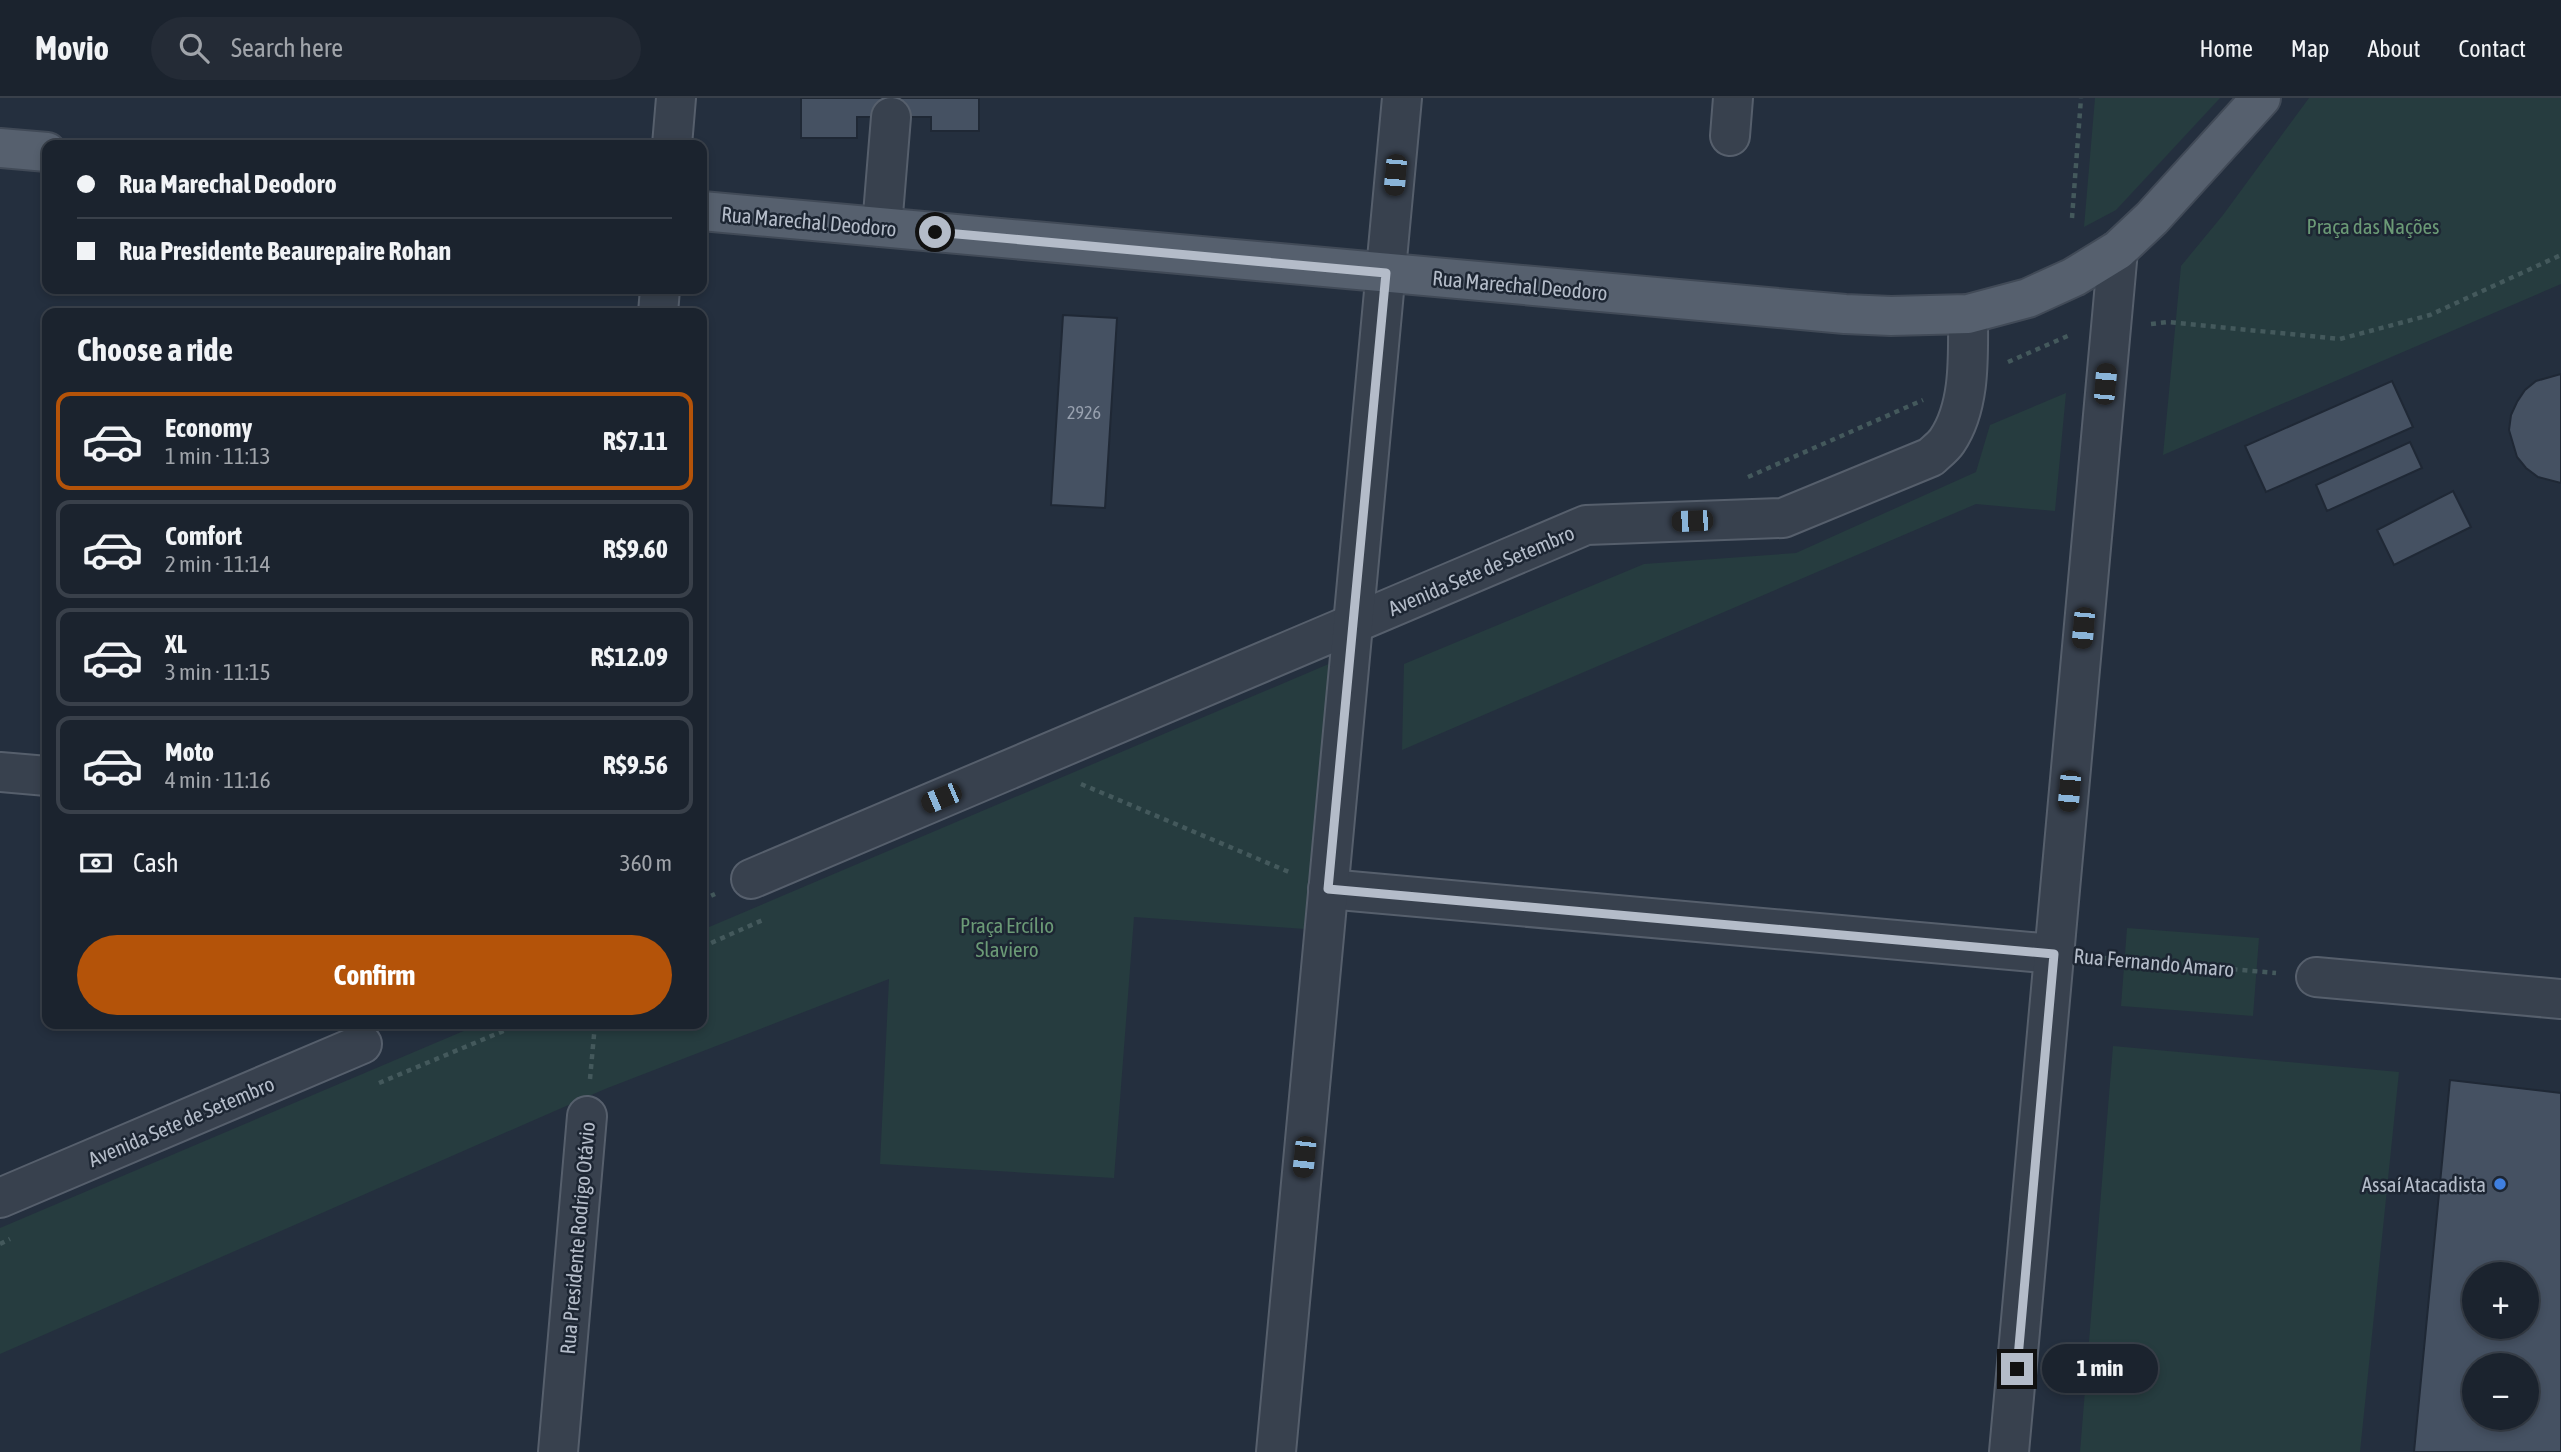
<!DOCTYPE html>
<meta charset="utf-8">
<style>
body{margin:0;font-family:"Asap Condensed",sans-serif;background:#242b36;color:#f1f3f6;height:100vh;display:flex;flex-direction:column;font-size:26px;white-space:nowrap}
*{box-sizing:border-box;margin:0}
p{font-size:23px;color:#a0a4aa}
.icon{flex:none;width:38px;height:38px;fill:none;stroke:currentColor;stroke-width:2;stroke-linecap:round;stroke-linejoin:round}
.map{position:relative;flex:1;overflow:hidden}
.details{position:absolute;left:42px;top:210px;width:665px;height:721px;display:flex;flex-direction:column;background:#1b232e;border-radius:14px;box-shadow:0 4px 10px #0003,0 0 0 2px #39404a}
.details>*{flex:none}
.banner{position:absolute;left:42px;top:42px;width:665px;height:154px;border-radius:14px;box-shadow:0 4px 10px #0003,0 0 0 2px #39404a;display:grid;align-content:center;height:154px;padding:0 35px;background:#1b232e}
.tools{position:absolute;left:2462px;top:1164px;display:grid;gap:14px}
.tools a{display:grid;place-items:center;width:77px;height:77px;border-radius:50%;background:#1b232e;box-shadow:0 4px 10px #0003,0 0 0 2px #39404a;font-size:35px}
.end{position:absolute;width:32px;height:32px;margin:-16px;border:9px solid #b4bcc9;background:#111;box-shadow:0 0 0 4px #111}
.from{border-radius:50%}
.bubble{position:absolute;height:49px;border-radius:24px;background:#1b232e;box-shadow:0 4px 10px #0003,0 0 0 2px #39404a;font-size:23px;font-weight:700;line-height:49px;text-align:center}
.car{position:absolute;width:21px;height:42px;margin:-21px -10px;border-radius:9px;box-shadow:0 0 5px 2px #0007;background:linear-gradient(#222 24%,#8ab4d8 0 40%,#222 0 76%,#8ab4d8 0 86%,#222 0)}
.banner b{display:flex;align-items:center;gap:24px;height:66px;font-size:26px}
.banner b+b{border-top:2px solid #39404a}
.banner i{width:18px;height:18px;background:#f1f3f6}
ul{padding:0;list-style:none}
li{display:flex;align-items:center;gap:21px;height:98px;margin:0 14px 10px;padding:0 21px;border:4px solid #39404a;border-radius:14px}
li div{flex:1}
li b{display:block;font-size:26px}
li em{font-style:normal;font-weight:700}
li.selected{border-color:#b45309}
li>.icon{width:63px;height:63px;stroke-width:1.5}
h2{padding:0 35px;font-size:32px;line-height:84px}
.pay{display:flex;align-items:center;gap:18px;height:77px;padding:0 35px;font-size:26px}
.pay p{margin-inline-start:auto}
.cta{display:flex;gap:14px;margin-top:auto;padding:14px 35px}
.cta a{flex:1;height:80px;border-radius:42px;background:#b45309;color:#fff;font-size:28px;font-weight:700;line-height:80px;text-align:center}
header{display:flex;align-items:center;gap:42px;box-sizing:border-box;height:98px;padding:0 35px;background:#1b232e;border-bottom:2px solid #39404a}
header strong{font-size:33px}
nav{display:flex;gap:38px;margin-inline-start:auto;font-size:24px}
.search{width:490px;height:63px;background:#242b36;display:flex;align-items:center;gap:18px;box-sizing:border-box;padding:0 24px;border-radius:38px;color:#a0a4aa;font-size:26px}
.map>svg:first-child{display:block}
.green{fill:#263c3f}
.building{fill:#455162;stroke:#1f2835;stroke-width:2;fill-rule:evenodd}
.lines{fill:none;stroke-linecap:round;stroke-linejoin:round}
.minor-casing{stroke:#565f6c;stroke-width:42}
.major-casing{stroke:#414a57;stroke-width:42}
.path{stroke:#44595c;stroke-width:4.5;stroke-dasharray:5 5;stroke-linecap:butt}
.minor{stroke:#38414e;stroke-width:38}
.major{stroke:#56606e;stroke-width:38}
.route{stroke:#b4bcc9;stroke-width:9}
.shop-dot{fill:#3f7fe0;stroke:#1d2633;stroke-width:2.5}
.labels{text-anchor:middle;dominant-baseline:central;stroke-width:5;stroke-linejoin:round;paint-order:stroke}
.number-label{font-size:18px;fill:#98a1af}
.street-label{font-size:21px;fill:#b4bcc9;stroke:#1d2633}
.park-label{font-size:21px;fill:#6b9a76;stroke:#1d2633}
.poi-label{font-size:21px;fill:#b4bcc9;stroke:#1d2633;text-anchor:end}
</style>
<header>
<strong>Movio</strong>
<div class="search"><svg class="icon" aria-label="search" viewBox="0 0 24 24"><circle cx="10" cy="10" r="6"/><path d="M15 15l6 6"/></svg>Search here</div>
<nav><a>Home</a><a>Map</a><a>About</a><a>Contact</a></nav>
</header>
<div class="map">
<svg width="2561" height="1354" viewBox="0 0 2561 1354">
<rect width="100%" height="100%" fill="#242f3e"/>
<g class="green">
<polygon points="2095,0 2220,0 2116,112 2084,129"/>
<polygon points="2309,0 2561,0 2561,186 2163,357 2181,168 2223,117"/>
<polygon points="2066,295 2055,413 1976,406 1402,652 1404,566 1644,466 1796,455 1976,374 1990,327"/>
<polygon points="1331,565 1305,831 1134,819 1114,1080 880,1066 889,881 605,991 0,1256 0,1130 480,926 702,926 702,832"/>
<polygon points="2127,830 2259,840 2253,918 2121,908"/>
<polygon points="2113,948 2399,974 2360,1354 2080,1354"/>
</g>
<g class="building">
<polygon points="801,0 979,0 979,33 931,33 931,19 857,19 857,40 801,40"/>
<polygon points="1063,217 1117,220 1105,410 1051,407"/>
<polygon points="2561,276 2561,385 2538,379 2526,370 2517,359 2509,332 2511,317 2517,304 2525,292 2536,283"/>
<polygon points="2392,283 2413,329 2266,394 2245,348"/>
<polygon points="2410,344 2422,370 2327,413 2316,387"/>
<polygon points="2453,393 2471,429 2394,467 2377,432"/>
<path d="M2450,982L2561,995V1354H2414ZM2474,1176H2527V1228H2474ZM2474,1267H2527V1320H2474Z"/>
</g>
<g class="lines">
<defs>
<g id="minor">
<polyline points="1730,38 1733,0"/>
<polyline points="672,47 676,0"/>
<polyline points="882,129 891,19"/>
<polyline points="658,215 660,191"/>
<polyline points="0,674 47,678"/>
<path d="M751,781L1586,427L1783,420L1931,359C1936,354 1943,349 1947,343C1971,308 1968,257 1968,216"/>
<polyline points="1328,791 2054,856"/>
<polyline points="2316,879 2561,901"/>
<polyline points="0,1100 362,946"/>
<polyline points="558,1354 587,1018"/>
<polyline points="1276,1354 1402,0"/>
<polyline points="2009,1354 2118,152"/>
</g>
<g id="major">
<polyline points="0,50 47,54"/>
<polyline points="702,113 1845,216 1891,218 1968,216 2028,200 2074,179 2118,152 2152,120 2261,0"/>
</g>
</defs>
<use href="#minor" class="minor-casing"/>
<use href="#major" class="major-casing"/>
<g class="path">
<polyline points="2072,120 2081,0"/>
<polyline points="2151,226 2168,224 2340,241 2430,217 2561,157"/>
<polyline points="2008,264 2070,237"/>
<polyline points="1748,379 1923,302"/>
<polyline points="1081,686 1289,774"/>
<polyline points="702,802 715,796"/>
<polyline points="702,849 765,821"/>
<polyline points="2093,859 2276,875"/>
<polyline points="397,931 409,926"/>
<polyline points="590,981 595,926"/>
<polyline points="379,985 520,926"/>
<polyline points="0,1146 10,1141"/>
</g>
<use href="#minor" class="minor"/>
<use href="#major" class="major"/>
</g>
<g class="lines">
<polyline class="route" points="935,134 1386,175 1328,791 2054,856 2017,1271"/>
</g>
<circle class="shop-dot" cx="2500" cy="1086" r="7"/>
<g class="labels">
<g class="number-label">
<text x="1084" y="314">2926</text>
</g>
<g class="street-label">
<text transform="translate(809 123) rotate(5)">Rua Marechal Deodoro</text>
<text transform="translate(1520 187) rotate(5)">Rua Marechal Deodoro</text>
<text transform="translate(1481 472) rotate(-23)">Avenida Sete de Setembro</text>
<text transform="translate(2154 864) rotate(5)">Rua Fernando Amaro</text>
<text transform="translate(181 1023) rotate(-23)">Avenida Sete de Setembro</text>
<text transform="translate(577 1140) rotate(-85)">Rua Presidente Rodrigo Otávio</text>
</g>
<g class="park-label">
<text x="2373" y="128">Praça das Nações</text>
<text x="1007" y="827">Praça Ercílio<tspan x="1007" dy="24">Slaviero</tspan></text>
</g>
<g class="poi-label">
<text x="2486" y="1086">Assaí Atacadista</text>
</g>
</g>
</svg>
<div class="tools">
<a>+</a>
<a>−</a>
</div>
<i class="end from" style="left:935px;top:134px"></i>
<i class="end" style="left:2017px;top:1271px"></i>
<div class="bubble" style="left:2042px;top:1246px;width:116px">1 min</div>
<i class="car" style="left:1395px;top:77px;rotate:185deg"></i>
<i class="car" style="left:2105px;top:286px;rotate:5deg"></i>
<i class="car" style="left:1692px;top:423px;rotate:268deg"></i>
<i class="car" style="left:2083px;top:530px;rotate:185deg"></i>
<i class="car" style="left:2069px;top:693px;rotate:185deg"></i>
<i class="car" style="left:941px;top:700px;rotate:247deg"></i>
<i class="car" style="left:1304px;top:1059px;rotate:186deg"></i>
<div class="banner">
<b><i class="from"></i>Rua Marechal Deodoro</b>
<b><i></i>Rua Presidente Beaurepaire Rohan</b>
</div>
<section class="details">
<h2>Choose a ride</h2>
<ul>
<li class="selected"><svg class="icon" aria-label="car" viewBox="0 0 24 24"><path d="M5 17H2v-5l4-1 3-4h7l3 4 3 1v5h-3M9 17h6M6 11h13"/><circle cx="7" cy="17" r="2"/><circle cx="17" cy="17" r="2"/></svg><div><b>Economy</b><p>1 min · 11:13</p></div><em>R$7.11</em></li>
<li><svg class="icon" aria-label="car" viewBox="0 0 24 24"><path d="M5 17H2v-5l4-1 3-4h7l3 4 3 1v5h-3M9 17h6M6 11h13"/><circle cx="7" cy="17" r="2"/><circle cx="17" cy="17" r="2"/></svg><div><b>Comfort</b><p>2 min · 11:14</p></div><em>R$9.60</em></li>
<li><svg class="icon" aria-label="car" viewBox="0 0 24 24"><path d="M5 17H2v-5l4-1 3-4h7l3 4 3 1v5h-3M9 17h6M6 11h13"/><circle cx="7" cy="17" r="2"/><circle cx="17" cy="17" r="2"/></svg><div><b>XL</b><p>3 min · 11:15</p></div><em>R$12.09</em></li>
<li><svg class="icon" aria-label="car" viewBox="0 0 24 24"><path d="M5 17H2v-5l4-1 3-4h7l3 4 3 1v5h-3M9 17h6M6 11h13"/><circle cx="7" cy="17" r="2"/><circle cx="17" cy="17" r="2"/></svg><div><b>Moto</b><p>4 min · 11:16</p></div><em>R$9.56</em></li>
</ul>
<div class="pay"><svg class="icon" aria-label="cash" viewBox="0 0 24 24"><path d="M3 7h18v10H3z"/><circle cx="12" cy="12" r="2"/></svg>Cash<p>360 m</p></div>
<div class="cta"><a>Confirm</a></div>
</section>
</div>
